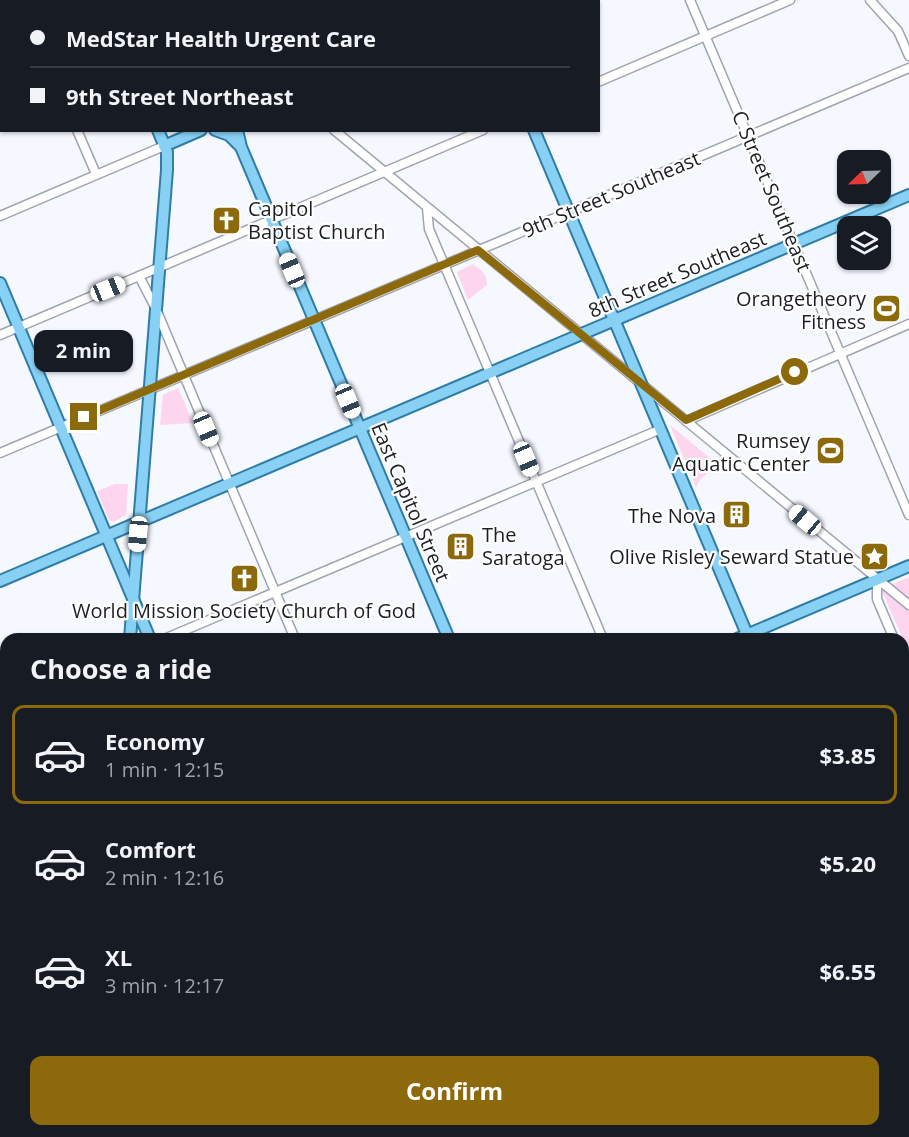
<!DOCTYPE html>
<meta charset="utf-8">
<style>
body{margin:0;font-family:"Open Sans",sans-serif;background:#242831;color:#f1f3f6;height:100vh;display:flex;flex-direction:column;font-size:22px;white-space:nowrap}
*{box-sizing:border-box;margin:0}
p{font-size:20px;color:#9ea1a6}
.icon{flex:none;width:33px;height:33px;fill:none;stroke:currentColor;stroke-width:2;stroke-linecap:round;stroke-linejoin:round}
.map{position:relative;flex:1;overflow:hidden}
.drawer{position:absolute;left:0px;top:633px;width:909px;height:504px;display:flex;flex-direction:column;background:#171b24;border-radius:18px 18px 0 0;box-shadow:0 2px 4px #0004}
.drawer>*{flex:none}
.guide{position:absolute;left:0px;top:0px;width:600px;height:132px;box-shadow:0 2px 4px #0004;display:grid;align-content:center;height:132px;padding:0 30px;background:#171b24}
.needle{width:39px;rotate:247deg}
.tools{position:absolute;left:837px;top:150px;display:grid;gap:12px}
.tools a{display:grid;place-items:center;width:54px;height:54px;border-radius:12px;background:#171b24;box-shadow:0 2px 4px #0004;font-size:30px}
.end{position:absolute;width:27px;height:27px;margin:-14px;border:8px solid #8c6a0b;background:#fff;box-shadow:0 0 0 3px #fff}
.from{border-radius:50%}
.bubble{position:absolute;height:42px;border-radius:12px;background:#171b24;box-shadow:0 2px 4px #0004;font-size:20px;font-weight:700;line-height:42px;text-align:center}
.car{position:absolute;width:18px;height:36px;margin:-18px -9px;border-radius:8px;box-shadow:0 0 4px 2px #0007;background:linear-gradient(#fff 24%,#345 0 40%,#fff 0 76%,#345 0 86%,#fff 0)}
.guide b{display:flex;align-items:center;gap:21px;height:57px;font-size:22px}
.guide b+b{border-top:2px solid #363941}
.guide i{width:15px;height:15px;background:#f1f3f6}
ul{padding:0;list-style:none}
li{display:flex;align-items:center;gap:18px;height:99px;margin:0 12px 9px;padding:0 18px;border:3px solid transparent;border-radius:12px}
li div{flex:1}
li b{display:block;font-size:22px}
li em{font-style:normal;font-weight:700}
li.current{border-color:#8c6a0b}
li>.icon{width:54px;height:54px;stroke-width:1.5}
h2{padding:0 30px;font-size:27px;line-height:72px}
.button{display:flex;gap:12px;margin-top:auto;padding:12px 30px}
.button a{flex:1;height:69px;border-radius:12px;background:#8c6a0b;color:#fff;font-size:24px;font-weight:700;line-height:69px;text-align:center}
.map>svg:first-child{display:block}
.green{fill:#fdd5ee}
.lines{fill:none;stroke-linecap:round;stroke-linejoin:round}
.minor-casing{stroke:#9fa4b2;stroke-width:11}
.major-casing{stroke:#2f7da6;stroke-width:14}
.minor{stroke:#fff;stroke-width:8}
.major{stroke:#88d0f4;stroke-width:10}
.route{stroke:#8c6a0b;stroke-width:8}
.labels{text-anchor:middle;dominant-baseline:central;stroke-width:4.5;stroke-linejoin:round;paint-order:stroke}
.street-label{font-size:20px;fill:#1d1f24;stroke:#fff}
.poi-label{font-size:20px;fill:#1d1f24;stroke:#fff;text-anchor:end}
</style>
<div class="map">
<svg width="909" height="1137" viewBox="0 0 909 1137">
<rect width="100%" height="100%" fill="#f5f8fe"/>
<g class="green">
<path d="M473,264C482,270 487,274 487,285L468,300L457,272Z"/>
<polygon points="178,388 193,423 160,425 163,395"/>
<path d="M670,425L723,469C710,471 701,475 696,487Z"/>
<polygon points="115,484 128,484 126,515 113,522 109,520 97,491"/>
<polygon points="909,577 909,653 881,589"/>
<polygon points="909,1114 909,1137 860,1137 859,1135 869,1131 903,1131 903,1117"/>
</g>
<g class="lines">
<defs>
<g id="minor">
<polyline points="690,0 909,515"/>
<polyline points="870,0 898,31 909,56"/>
<polyline points="0,80 2,79"/>
<polyline points="598,82 790,0"/>
<polyline points="77,130 96,174"/>
<polyline points="334,130 909,605"/>
<polyline points="427,208 429,229 603,639"/>
<polyline points="0,216 164,146"/>
<polyline points="139,276 156,309 295,639"/>
<polyline points="0,335 483,130"/>
<polyline points="686,421 909,324"/>
<polyline points="0,453 909,68"/>
<polyline points="877,579 877,599 894,639"/>
<polyline points="164,639 661,429"/>
<polyline points="903,661 909,676"/>
<polyline points="0,709 6,707"/>
<polyline points="903,949 909,947"/>
<polyline points="0,1063 6,1061"/>
<polyline points="903,1107 909,1104"/>
<polyline points="144,1131 147,1137"/>
<polyline points="504,1131 507,1137"/>
<polyline points="460,1137 474,1131"/>
<polyline points="830,1137 844,1131"/>
</g>
<g id="major">
<polyline points="102,0 103,2"/>
<polyline points="255,0 255,2"/>
<polyline points="479,0 479,2"/>
<polyline points="506,2 510,0"/>
<polyline points="215,130 229,135 240,146"/>
<polyline points="237,130 241,147 449,639"/>
<polyline points="534,130 749,639"/>
<polyline points="164,146 201,130"/>
<polyline points="0,283 150,639"/>
<polyline points="0,581 909,195"/>
<polyline points="130,639 167,170 167,152 158,130"/>
<polyline points="737,639 909,566"/>
<polyline points="0,786 6,801"/>
<polyline points="903,793 909,790"/>
<polyline points="0,934 6,937"/>
<polyline points="0,950 6,961"/>
<polyline points="903,964 909,969"/>
<polyline points="903,1001 909,1015"/>
<polyline points="75,1131 77,1137"/>
<polyline points="233,1131 240,1137"/>
<polyline points="359,1131 361,1137"/>
<polyline points="658,1131 660,1137"/>
<polyline points="94,1137 108,1131"/>
</g>
</defs>
<use href="#minor" class="minor-casing"/>
<use href="#major" class="major-casing"/>
<use href="#minor" class="minor"/>
<use href="#major" class="major"/>
</g>
<g class="lines">
<polyline class="route" points="84,417 478,250 686,420 795,372"/>
</g>
<defs>
<symbol id="church-square" viewBox="-11 -11 22 22"><rect x="-9" y="-9" width="18" height="18" rx="4" fill="#8c6a0b" stroke="#fff"/><path d="M-1.2-6h2.4v3.5h3.3v2.4h-3.3V6h-2.4V-.1h-3.3v-2.4h3.3Z" fill="#fff"/></symbol>
<symbol id="stadium-square" viewBox="-11 -11 22 22"><rect x="-9" y="-9" width="18" height="18" rx="4" fill="#8c6a0b" stroke="#fff"/><path d="M0-5a6.5 5 0 1 0 0 10a6.5 5 0 1 0 0-10ZM-3.5-1.8h7v3.6h-7Z" fill="#fff"/></symbol>
<symbol id="building-square" viewBox="-11 -11 22 22"><rect x="-9" y="-9" width="18" height="18" rx="4" fill="#8c6a0b" stroke="#fff"/><path d="M-4-6H4V6H1V3H-1V6H-4ZM-2.5-4.3h1.7v1.8h-1.7ZM.8-4.3h1.7v1.8H.8ZM-2.5-1h1.7V.8h-1.7ZM.8-1h1.7V.8H.8Z" fill="#fff"/></symbol>
<symbol id="sight-square" viewBox="-11 -11 22 22"><rect x="-9" y="-9" width="18" height="18" rx="4" fill="#8c6a0b" stroke="#fff"/><path d="M0-6L1.8-2.2L6-1.7L2.9 1.2L3.7 5.4L0 3.3L-3.7 5.4L-2.9 1.2L-6-1.7L-1.8-2.2Z" fill="#fff"/></symbol>
</defs>
<g fill-rule="evenodd">
<use href="#church-square" x="210" y="204" width="33" height="33"/>
<use href="#stadium-square" x="870" y="292" width="33" height="33"/>
<use href="#stadium-square" x="814" y="434" width="33" height="33"/>
<use href="#building-square" x="720" y="498" width="33" height="33"/>
<use href="#building-square" x="444" y="530" width="33" height="33"/>
<use href="#sight-square" x="858" y="540" width="33" height="33"/>
<use href="#church-square" x="228" y="562" width="33" height="33"/>
</g>
<g class="labels">
<g class="street-label">
<text transform="translate(772 191) rotate(67)">C Street Southeast</text>
<text transform="translate(611 194) rotate(-23)">9th Street Southeast</text>
<text transform="translate(677 274) rotate(-23)">8th Street Southeast</text>
<text transform="translate(411 502) rotate(67)">East Capitol Street</text>
</g>
<g class="poi-label">
<text x="248" y="208" text-anchor="start">Capitol<tspan x="248" dy="23">Baptist Church</tspan></text>
<text x="866" y="298">Orangetheory<tspan x="866" dy="23">Fitness</tspan></text>
<text x="810" y="440">Rumsey<tspan x="810" dy="23">Aquatic Center</tspan></text>
<text x="716" y="515">The Nova</text>
<text x="482" y="534" text-anchor="start">The<tspan x="482" dy="23">Saratoga</tspan></text>
<text x="854" y="556">Olive Risley Seward Statue</text>
<text x="244" y="610" text-anchor="middle">World Mission Society Church of God</text>
</g>
</g>
</svg>
<div class="tools">
<a><svg class="needle" viewBox="-14 -14 28 28"><path d="M0-13l5 13h-10z" fill="#e53935"/><path d="M0 13l5-13h-10z" fill="#9ea1a6"/></svg></a>
<a><svg class="icon" aria-label="layers" viewBox="0 0 24 24"><path d="M12 4l9 5-9 5-9-5zM3 14l9 5 9-5"/></svg></a>
</div>
<i class="end from" style="left:795px;top:372px"></i>
<i class="end" style="left:84px;top:417px"></i>
<div class="bubble" style="left:34px;top:330px;width:99px">2 min</div>
<i class="car" style="left:292px;top:270px;rotate:337deg"></i>
<i class="car" style="left:108px;top:289px;rotate:68deg"></i>
<i class="car" style="left:348px;top:401px;rotate:157deg"></i>
<i class="car" style="left:206px;top:429px;rotate:157deg"></i>
<i class="car" style="left:526px;top:459px;rotate:157deg"></i>
<i class="car" style="left:805px;top:520px;rotate:310deg"></i>
<i class="car" style="left:138px;top:534px;rotate:185deg"></i>
<div class="guide">
<b><i class="from"></i>MedStar Health Urgent Care</b>
<b><i></i>9th Street Northeast</b>
</div>
<section class="drawer">
<h2>Choose a ride</h2>
<ul>
<li class="current"><svg class="icon" aria-label="car" viewBox="0 0 24 24"><path d="M5 17H2v-5l4-1 3-4h7l3 4 3 1v5h-3M9 17h6M6 11h13"/><circle cx="7" cy="17" r="2"/><circle cx="17" cy="17" r="2"/></svg><div><b>Economy</b><p>1 min · 12:15</p></div><em>$3.85</em></li>
<li><svg class="icon" aria-label="car" viewBox="0 0 24 24"><path d="M5 17H2v-5l4-1 3-4h7l3 4 3 1v5h-3M9 17h6M6 11h13"/><circle cx="7" cy="17" r="2"/><circle cx="17" cy="17" r="2"/></svg><div><b>Comfort</b><p>2 min · 12:16</p></div><em>$5.20</em></li>
<li><svg class="icon" aria-label="car" viewBox="0 0 24 24"><path d="M5 17H2v-5l4-1 3-4h7l3 4 3 1v5h-3M9 17h6M6 11h13"/><circle cx="7" cy="17" r="2"/><circle cx="17" cy="17" r="2"/></svg><div><b>XL</b><p>3 min · 12:17</p></div><em>$6.55</em></li>
</ul>
<div class="button"><a>Confirm</a></div>
</section>
</div>
